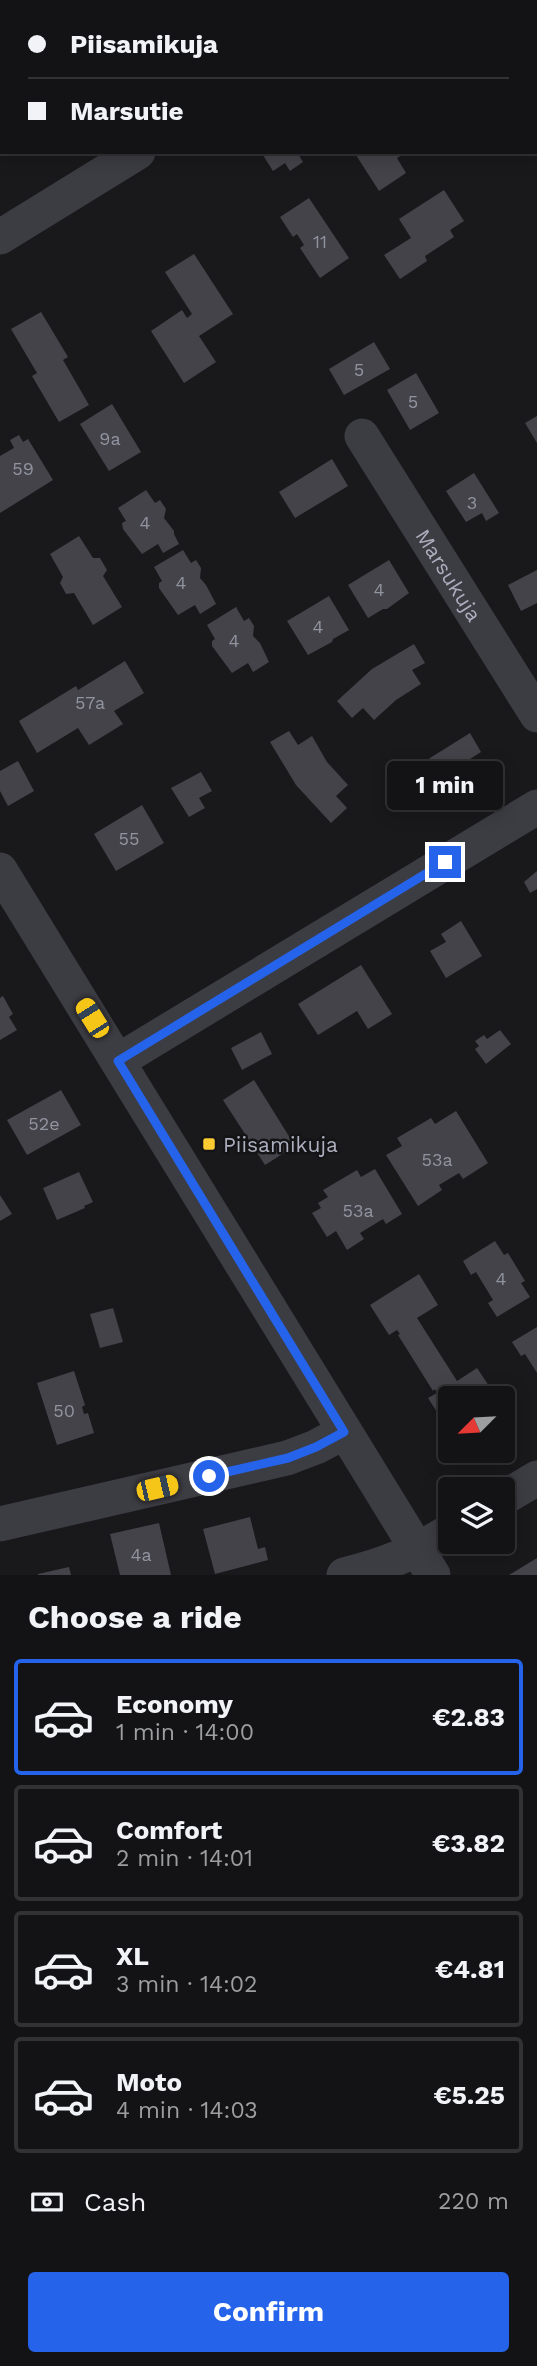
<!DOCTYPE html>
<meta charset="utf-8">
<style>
body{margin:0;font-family:"Work Sans",sans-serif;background:#202022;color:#f1f3f6;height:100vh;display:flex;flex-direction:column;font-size:26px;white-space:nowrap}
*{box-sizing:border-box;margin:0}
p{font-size:23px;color:#9d9ea0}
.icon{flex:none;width:38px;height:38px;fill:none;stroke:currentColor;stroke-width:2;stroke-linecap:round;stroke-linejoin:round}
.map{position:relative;height:1575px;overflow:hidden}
.details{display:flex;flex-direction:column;background:#131315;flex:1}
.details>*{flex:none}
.top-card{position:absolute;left:0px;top:0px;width:537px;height:154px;box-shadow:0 4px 18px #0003,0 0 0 2px #323234;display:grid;align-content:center;height:154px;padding:0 28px;background:#131315}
.needle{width:46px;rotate:246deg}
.tools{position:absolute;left:438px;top:1386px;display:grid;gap:14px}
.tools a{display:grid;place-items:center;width:77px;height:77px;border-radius:7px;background:#131315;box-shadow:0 4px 18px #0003,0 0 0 2px #323234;font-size:35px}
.end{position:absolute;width:32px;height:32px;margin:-16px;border:9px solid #2563eb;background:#fff;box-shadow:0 0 0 4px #fff}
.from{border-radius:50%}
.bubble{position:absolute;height:49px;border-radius:7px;background:#131315;box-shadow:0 4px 18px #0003,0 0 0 2px #323234;font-size:23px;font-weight:700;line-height:49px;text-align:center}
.car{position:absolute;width:21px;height:42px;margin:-21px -10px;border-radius:9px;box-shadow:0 0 5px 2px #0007;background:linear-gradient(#f5c518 24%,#345 0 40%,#f5c518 0 76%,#345 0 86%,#f5c518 0)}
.top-card b{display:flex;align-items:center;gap:24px;height:66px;font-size:26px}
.top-card b+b{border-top:2px solid #323234}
.top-card i{width:18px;height:18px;background:#f1f3f6}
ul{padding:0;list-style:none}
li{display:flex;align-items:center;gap:21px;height:116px;margin:0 14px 10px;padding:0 14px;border:4px solid #323234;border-radius:7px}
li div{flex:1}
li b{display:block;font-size:26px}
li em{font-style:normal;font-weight:700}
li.active{border-color:#2563eb}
li>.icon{width:63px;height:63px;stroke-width:1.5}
h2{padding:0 28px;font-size:32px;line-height:84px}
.pay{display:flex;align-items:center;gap:18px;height:77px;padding:0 28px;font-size:26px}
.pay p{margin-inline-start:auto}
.action{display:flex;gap:14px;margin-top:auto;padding:14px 28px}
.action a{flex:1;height:80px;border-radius:7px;background:#2563eb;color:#fff;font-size:28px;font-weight:700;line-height:80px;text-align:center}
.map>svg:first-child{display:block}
.building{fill:#434349}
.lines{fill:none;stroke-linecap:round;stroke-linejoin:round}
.minor{stroke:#3c3c43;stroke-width:35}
.route{stroke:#2563eb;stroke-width:9}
.poi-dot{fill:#fbcb31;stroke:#141417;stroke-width:2.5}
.labels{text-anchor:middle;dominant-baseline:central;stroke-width:5;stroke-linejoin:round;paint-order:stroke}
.number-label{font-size:18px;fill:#91939f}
.street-label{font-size:21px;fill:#abaebc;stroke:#141417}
.poi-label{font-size:21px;fill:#abaebc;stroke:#141417;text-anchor:start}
</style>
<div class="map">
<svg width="537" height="1575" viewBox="0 0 537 1575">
<rect width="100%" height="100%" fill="#19191c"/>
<g class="building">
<polygon points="261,152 297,152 303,162 290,171 285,163 273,171"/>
<polygon points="354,152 407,152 397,158 406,173 379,191"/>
<polygon points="444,190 464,221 450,230 454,237 425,256 427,261 400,279 384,255 411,238 399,219"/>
<polygon points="309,198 349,258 320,278 300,248 304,245 297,234 293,237 280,217"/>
<polygon points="194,254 233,314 199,336 216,362 184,383 151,331 182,310 187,318 192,314 165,272"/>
<polygon points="41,312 68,357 63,360 89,405 59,422 32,376 37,373 11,329"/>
<polygon points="374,342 390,369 344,395 329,369"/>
<polygon points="416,373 439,413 410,430 387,390"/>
<polygon points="112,404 141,452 109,471 80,424"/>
<polygon points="537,416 537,443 525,423"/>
<polygon points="19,435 23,442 28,439 53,480 0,513 0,456 14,448 10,440"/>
<polygon points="332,459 348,486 295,518 279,492"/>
<polygon points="474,473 499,513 486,521 482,513 466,522 446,491"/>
<polygon points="146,490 155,503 160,500 166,509 164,518 174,531 174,534 179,544 163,553 158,544 142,554 123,529 122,523 126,521 118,508"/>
<polygon points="79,536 93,558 100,558 107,570 103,576 122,607 93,625 74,593 66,594 60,583 63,577 50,554"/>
<polygon points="183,550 191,563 196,560 201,568 200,578 206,585 216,604 200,614 195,605 178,615 159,588 159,583 162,581 154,567"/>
<polygon points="389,560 409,593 387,609 383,609 368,618 348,585"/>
<polygon points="537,570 537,603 521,611 508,585"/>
<polygon points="329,596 349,630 333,639 332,642 308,655 287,621"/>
<polygon points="236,607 244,621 249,618 254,626 253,636 260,643 269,662 253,672 248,663 232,673 212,646 212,641 215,639 207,625"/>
<polygon points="414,644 425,663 412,670 421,684 396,700 374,720 363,708 352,718 337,701 372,669"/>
<polygon points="125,661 144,693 114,711 123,724 89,745 78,728 37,753 19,721 76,686 78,690"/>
<polygon points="289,731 298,745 312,736 327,762 348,785 336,796 347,808 331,823 296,785 270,742"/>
<polygon points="470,733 481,752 470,759 479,773 455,788 433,809 421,797 412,806 396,790 430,758"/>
<polygon points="18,761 34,791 8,806 0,791 0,771"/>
<polygon points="201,772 212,791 199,798 205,808 189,817 171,788"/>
<polygon points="142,805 164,843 116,871 94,834"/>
<polygon points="537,871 537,889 530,893 524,882"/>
<polygon points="461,921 482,956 446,978 430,951 446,942 441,934"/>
<polygon points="361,965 392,1014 368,1029 357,1011 318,1035 298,1004"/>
<polygon points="3,996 13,1014 9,1017 17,1030 0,1040 0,998"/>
<polygon points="500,1030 511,1044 486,1064 475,1049 479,1046 475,1041 484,1035 487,1039"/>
<polygon points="261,1032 272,1054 242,1070 231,1048"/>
<polygon points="254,1080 295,1146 265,1165 223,1100"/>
<polygon points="61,1090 81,1125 27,1155 7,1120"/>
<polygon points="456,1111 488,1163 463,1179 459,1173 439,1185 442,1190 418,1206 386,1155 402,1146 397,1138 431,1118 435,1124"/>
<polygon points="375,1169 402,1214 386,1224 383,1219 360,1233 364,1239 347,1250 336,1231 327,1237 312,1213 321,1208 318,1203 328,1197 323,1190 357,1170 361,1177"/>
<polygon points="79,1172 93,1202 84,1206 85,1208 57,1220 43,1188"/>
<polygon points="0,1195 12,1214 0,1221"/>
<polygon points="495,1241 504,1255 508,1253 525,1281 521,1283 530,1297 497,1317 488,1303 493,1300 476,1272 471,1275 463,1261"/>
<polygon points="419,1274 438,1305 417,1318 457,1381 477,1368 497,1398 450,1398 450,1432 428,1398 437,1393 435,1389 433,1391 398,1335 400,1334 397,1330 389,1335 370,1305"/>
<polygon points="113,1308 123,1342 100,1348 90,1314"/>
<polygon points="537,1327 537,1373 525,1354 521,1356 512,1342"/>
<polygon points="74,1371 85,1405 82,1407 84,1414 88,1413 94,1433 57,1445 37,1383"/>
<polygon points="250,1517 258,1549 265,1547 268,1560 215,1574 203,1529"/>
<polygon points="159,1523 171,1575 120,1575 110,1534"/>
<polygon points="537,1558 537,1575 509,1575"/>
<polygon points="69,1567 71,1575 38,1575 38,1574"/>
</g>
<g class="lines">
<g class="minor">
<polyline points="370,2 373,0"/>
<polyline points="0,237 138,152"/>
<path id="s1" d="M362,436L537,715"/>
<polyline points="0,870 433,1575"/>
<polyline points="118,1061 537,807"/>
<polyline points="502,1499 537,1478"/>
<polyline points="0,1524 287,1458 316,1447 344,1432"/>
<path d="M344,1575C385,1565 414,1553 450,1531"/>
</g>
</g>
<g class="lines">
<polyline class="route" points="209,1476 288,1458 316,1447 344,1432 118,1061 445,862"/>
</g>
<rect class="poi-dot" x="202" y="1137" width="14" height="14" rx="3.5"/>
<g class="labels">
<g class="number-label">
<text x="320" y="241">11</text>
<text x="359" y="369">5</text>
<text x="413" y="401">5</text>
<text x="110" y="438">9a</text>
<text x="23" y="468">59</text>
<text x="472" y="502">3</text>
<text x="145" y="522">4</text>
<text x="181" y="582">4</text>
<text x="379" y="589">4</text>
<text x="318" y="626">4</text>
<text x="234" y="640">4</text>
<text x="90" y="702">57a</text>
<text x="129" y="838">55</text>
<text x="44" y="1123">52e</text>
<text x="437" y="1159">53a</text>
<text x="358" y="1210">53a</text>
<text x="501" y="1278">4</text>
<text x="64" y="1410">50</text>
<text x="141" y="1554">4a</text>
</g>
<g class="street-label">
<text stroke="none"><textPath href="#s1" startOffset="164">Marsukuja</textPath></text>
</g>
<g class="poi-label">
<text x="223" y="1144">Piisamikuja</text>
</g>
</g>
</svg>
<div class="tools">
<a><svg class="needle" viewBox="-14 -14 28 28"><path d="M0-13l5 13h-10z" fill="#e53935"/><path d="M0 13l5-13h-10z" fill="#9d9ea0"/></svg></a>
<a><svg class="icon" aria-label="layers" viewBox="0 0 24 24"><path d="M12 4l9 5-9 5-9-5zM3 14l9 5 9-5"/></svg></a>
</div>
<i class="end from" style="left:209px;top:1476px"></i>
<i class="end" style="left:445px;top:862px"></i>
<div class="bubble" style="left:387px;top:761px;width:116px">1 min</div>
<i class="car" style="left:92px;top:1018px;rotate:328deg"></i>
<i class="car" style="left:157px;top:1488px;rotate:77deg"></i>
<div class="top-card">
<b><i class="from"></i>Piisamikuja</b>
<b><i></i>Marsutie</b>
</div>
</div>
<section class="details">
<h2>Choose a ride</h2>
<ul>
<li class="active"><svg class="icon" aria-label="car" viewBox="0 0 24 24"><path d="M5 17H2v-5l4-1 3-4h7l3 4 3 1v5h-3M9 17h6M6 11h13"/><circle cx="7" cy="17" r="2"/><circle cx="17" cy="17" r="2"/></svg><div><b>Economy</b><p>1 min · 14:00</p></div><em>€2.83</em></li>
<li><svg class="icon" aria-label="car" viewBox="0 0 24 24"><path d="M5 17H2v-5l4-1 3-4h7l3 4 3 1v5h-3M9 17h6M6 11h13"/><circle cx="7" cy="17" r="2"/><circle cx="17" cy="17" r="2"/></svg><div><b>Comfort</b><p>2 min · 14:01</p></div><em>€3.82</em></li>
<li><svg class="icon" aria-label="car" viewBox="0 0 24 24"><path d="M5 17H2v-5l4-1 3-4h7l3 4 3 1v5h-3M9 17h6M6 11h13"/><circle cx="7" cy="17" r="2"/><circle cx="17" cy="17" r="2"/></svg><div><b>XL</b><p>3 min · 14:02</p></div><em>€4.81</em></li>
<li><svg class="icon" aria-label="car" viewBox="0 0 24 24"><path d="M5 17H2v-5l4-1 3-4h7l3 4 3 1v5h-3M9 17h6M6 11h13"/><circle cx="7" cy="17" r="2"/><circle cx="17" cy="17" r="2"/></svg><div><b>Moto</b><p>4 min · 14:03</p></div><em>€5.25</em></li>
</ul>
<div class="pay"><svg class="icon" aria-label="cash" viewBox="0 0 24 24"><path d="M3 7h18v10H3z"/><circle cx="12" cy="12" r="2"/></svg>Cash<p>220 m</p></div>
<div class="action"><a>Confirm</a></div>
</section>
